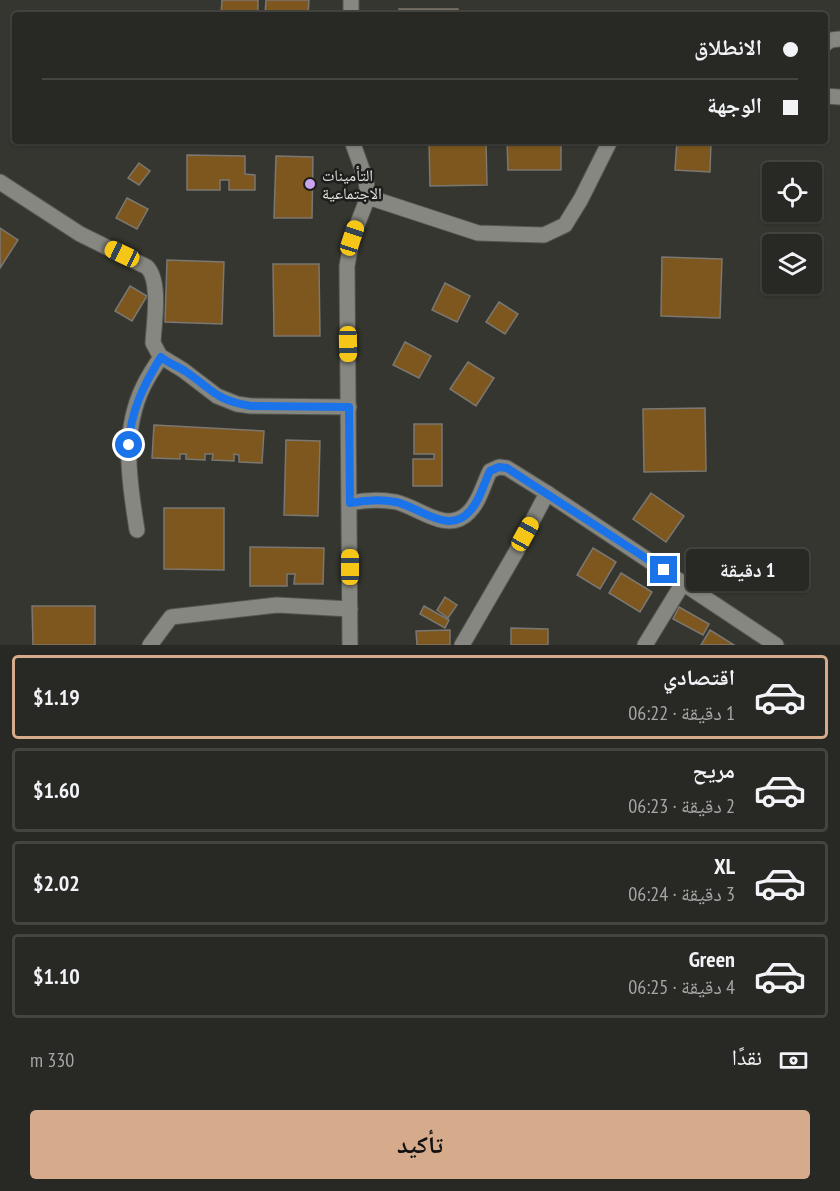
<!DOCTYPE html>
<html lang="ar">
<meta charset="utf-8">
<style>
body{margin:0;font-family:"PT Sans Narrow","Noto Naskh Arabic",sans-serif;background:#30302c;color:#f1f3f6;direction:rtl;height:100vh;display:flex;flex-direction:column;font-size:22px;white-space:nowrap}
*{box-sizing:border-box;margin:0}
p{font-size:20px;color:#a5a6a6}
.icon{flex:none;width:33px;height:33px;fill:none;stroke:currentColor;stroke-width:2;stroke-linecap:round;stroke-linejoin:round}
.map{position:relative;height:645px;overflow:hidden;direction:ltr}
.details{display:flex;flex-direction:column;background:#282824;flex:1}
.details>*{flex:none}
.guide{position:absolute;left:12px;top:12px;width:816px;height:132px;border-radius:6px;box-shadow:0 2px 4px #0004,0 0 0 2px #444441;direction:rtl;display:grid;align-content:center;height:132px;padding:0 30px;background:#282824}
.buttons{position:absolute;left:762px;top:162px;display:grid;gap:12px}
.buttons a{display:grid;place-items:center;width:60px;height:60px;border-radius:6px;background:#282824;box-shadow:0 2px 4px #0004,0 0 0 2px #444441;font-size:30px}
.end{position:absolute;width:27px;height:27px;margin:-14px;border:8px solid #1a73e8;background:#fff;box-shadow:0 0 0 3px #fff}
.from{border-radius:50%}
.bubble{position:absolute;height:42px;border-radius:6px;background:#282824;box-shadow:0 2px 4px #0004,0 0 0 2px #444441;font-size:20px;font-weight:800;line-height:42px;text-align:center;direction:rtl}
.car{position:absolute;width:18px;height:36px;margin:-18px -9px;border-radius:8px;box-shadow:0 0 4px 2px #0007;background:linear-gradient(#f5c518 24%,#345 0 40%,#f5c518 0 76%,#345 0 86%,#f5c518 0)}
.guide b{display:flex;align-items:center;gap:21px;height:57px;font-size:22px}
.guide b+b{border-top:2px solid #444441}
.guide i{width:15px;height:15px;background:#f1f3f6}
ul{padding:10px 0 0;list-style:none}
li{display:flex;align-items:center;gap:18px;height:84px;margin:0 12px 9px;padding:0 18px;border:3px solid #444441;border-radius:6px}
li div{flex:1}
li b{display:block;font-size:22px}
li em{font-style:normal;font-weight:800}
li.on{border-color:#d6ab8b}
li>.icon{width:54px;height:54px;stroke-width:1.5}
.pay{display:flex;align-items:center;gap:15px;height:66px;padding:0 30px;font-size:22px}
.pay p{margin-inline-start:auto}
.primary-button{display:flex;gap:12px;margin-top:auto;padding:12px 30px}
.primary-button a{flex:1;height:69px;border-radius:6px;background:#d6ab8b;color:#111;font-size:24px;font-weight:800;line-height:69px;text-align:center}
.map>svg:first-child{display:block}
.building{fill:#7d571e;stroke:#7b7772;stroke-width:1.5}
.lines{fill:none;stroke-linecap:round;stroke-linejoin:round}
.street-casing{stroke:#555550;stroke-width:17}
.street{stroke:#878781;stroke-width:15}
.route{stroke:#1a73e8;stroke-width:8}
.poi-dot{fill:#c9a5ee;stroke:#1d1d1b;stroke-width:2}
.labels{text-anchor:middle;dominant-baseline:central;stroke-width:5;stroke-linejoin:round;paint-order:stroke}
.poi-label{font-size:16px;fill:#e4e4e0;stroke:#1d1d1b;text-anchor:start}
</style>
<div class="map">
<svg width="840" height="645" viewBox="0 0 840 645">
<rect width="100%" height="100%" fill="#363630"/>
<g class="building">
<polygon points="222,0 258,0 258,15 221,15"/>
<polygon points="266,0 309,0 308,15 265,15"/>
<rect x="399" y="9" width="59" height="6"/>
<polygon points="429,141 486,141 487,185 430,186"/>
<polygon points="507,141 561,141 561,170 508,170"/>
<polygon points="677,141 711,141 710,172 675,170"/>
<polygon points="187,155 245,156 245,174 255,175 255,190 229,190 229,180 220,180 220,190 187,190"/>
<polygon points="276,156 313,157 312,218 274,218"/>
<polygon points="139,163 150,171 139,185 128,178"/>
<polygon points="127,198 148,209 137,229 116,218"/>
<polygon points="0,228 18,240 0,268"/>
<polygon points="662,257 722,259 720,318 661,316"/>
<polygon points="167,260 224,262 222,324 165,322"/>
<polygon points="273,264 319,264 320,336 274,336"/>
<polygon points="445,283 470,296 457,322 432,310"/>
<polygon points="130,286 147,296 132,321 115,311"/>
<polygon points="499,302 518,314 505,334 486,322"/>
<polygon points="405,342 431,356 419,378 393,365"/>
<polygon points="468,362 494,378 476,406 450,389"/>
<polygon points="705,408 706,471 644,472 643,409"/>
<polygon points="414,424 442,424 442,486 413,486 413,459 434,459 434,454 414,454"/>
<polygon points="154,425 264,431 262,463 239,462 239,455 234,454 234,461 212,460 213,454 205,454 205,460 186,459 186,454 180,454 180,459 152,458"/>
<polygon points="286,440 320,441 318,516 284,515"/>
<polygon points="651,493 684,516 666,542 633,519"/>
<polygon points="164,508 224,508 224,570 164,569"/>
<polygon points="250,547 324,548 323,584 294,584 295,574 287,574 287,586 250,586"/>
<polygon points="593,548 616,562 600,589 577,575"/>
<polygon points="621,573 652,592 640,612 609,593"/>
<polygon points="445,597 457,605 448,618 437,610"/>
<polygon points="32,606 95,606 95,645 33,645"/>
<polygon points="424,606 449,620 445,628 420,614"/>
<polygon points="679,607 709,624 703,635 673,619"/>
<polygon points="511,628 548,629 548,645 511,645"/>
<polygon points="450,630 450,645 417,645 416,631"/>
<polygon points="710,630 734,645 701,645"/>
</g>
<g class="lines">
<defs>
<g id="street">
<polyline points="351,15 351,0"/>
<polyline points="825,44 831,40 840,39"/>
<polyline points="825,96 840,97"/>
<path d="M0,182L80,234L147,267C161,281 154,323 153,343L160,356L183,370L217,396L237,404L251,406L349,407"/>
<polyline points="368,197 478,233 544,235 565,225 581,199 610,141"/>
<path d="M350,503C365,500 380,499 396,502C419,507 447,535 469,512C480,501 483,485 490,471L499,467L507,468L547,493L776,645"/>
<path d="M137,530C129,481 121,431 144,385C149,375 155,366 161,357"/>
<polyline points="150,645 171,617 277,605 350,609"/>
<polyline points="350,645 347,266 352,238 368,197 366,180 352,141"/>
<polyline points="462,645 516,552 547,493"/>
<polyline points="645,645 683,583"/>
</g>
</defs>
<use href="#street" class="street-casing"/>
<use href="#street" class="street"/>
</g>
<g class="lines">
<path class="route" d="M129,445C130,412 144,384 161,357C168,363 177,366 185,371C213,390 215,400 251,406L349,407L350,503C366,500 380,499 396,502C419,507 448,535 469,512C480,501 483,485 490,471L499,467L507,468L664,570"/>
</g>
<circle class="poi-dot" cx="310" cy="184" r="6"/>
<g class="labels">
<g class="poi-label">
<text x="322" y="175">التأمينات<tspan x="322" dy="18">الاجتماعية</tspan></text>
</g>
</g>
</svg>
<div class="buttons">
<a><svg class="icon" aria-label="locate" viewBox="0 0 24 24"><circle cx="12" cy="12" r="6"/><path d="M12 2v4M12 18v4M2 12h4M18 12h4"/></svg></a>
<a><svg class="icon" aria-label="layers" viewBox="0 0 24 24"><path d="M12 4l9 5-9 5-9-5zM3 14l9 5 9-5"/></svg></a>
</div>
<i class="end from" style="left:129px;top:445px"></i>
<i class="end" style="left:664px;top:570px"></i>
<div class="bubble" style="left:686px;top:549px;width:123px">1 دقيقة</div>
<i class="car" style="left:352px;top:238px;rotate:18deg"></i>
<i class="car" style="left:122px;top:254px;rotate:295deg"></i>
<i class="car" style="left:348px;top:344px;rotate:179deg"></i>
<i class="car" style="left:525px;top:534px;rotate:29deg"></i>
<i class="car" style="left:350px;top:567px;rotate:0deg"></i>
<div class="guide">
<b><i class="from"></i>الانطلاق</b>
<b><i></i>الوجهة</b>
</div>
</div>
<section class="details">
<ul>
<li class="on"><svg class="icon" aria-label="car" viewBox="0 0 24 24"><path d="M5 17H2v-5l4-1 3-4h7l3 4 3 1v5h-3M9 17h6M6 11h13"/><circle cx="7" cy="17" r="2"/><circle cx="17" cy="17" r="2"/></svg><div><b>اقتصادي</b><p>1 دقيقة · 06:22</p></div><em>$1.19</em></li>
<li><svg class="icon" aria-label="car" viewBox="0 0 24 24"><path d="M5 17H2v-5l4-1 3-4h7l3 4 3 1v5h-3M9 17h6M6 11h13"/><circle cx="7" cy="17" r="2"/><circle cx="17" cy="17" r="2"/></svg><div><b>مريح</b><p>2 دقيقة · 06:23</p></div><em>$1.60</em></li>
<li><svg class="icon" aria-label="car" viewBox="0 0 24 24"><path d="M5 17H2v-5l4-1 3-4h7l3 4 3 1v5h-3M9 17h6M6 11h13"/><circle cx="7" cy="17" r="2"/><circle cx="17" cy="17" r="2"/></svg><div><b>XL</b><p>3 دقيقة · 06:24</p></div><em>$2.02</em></li>
<li><svg class="icon" aria-label="car" viewBox="0 0 24 24"><path d="M5 17H2v-5l4-1 3-4h7l3 4 3 1v5h-3M9 17h6M6 11h13"/><circle cx="7" cy="17" r="2"/><circle cx="17" cy="17" r="2"/></svg><div><b>Green</b><p>4 دقيقة · 06:25</p></div><em>$1.10</em></li>
</ul>
<div class="pay"><svg class="icon" aria-label="cash" viewBox="0 0 24 24"><path d="M3 7h18v10H3z"/><circle cx="12" cy="12" r="2"/></svg>نقدًا<p>330 m</p></div>
<div class="primary-button"><a>تأكيد</a></div>
</section>
